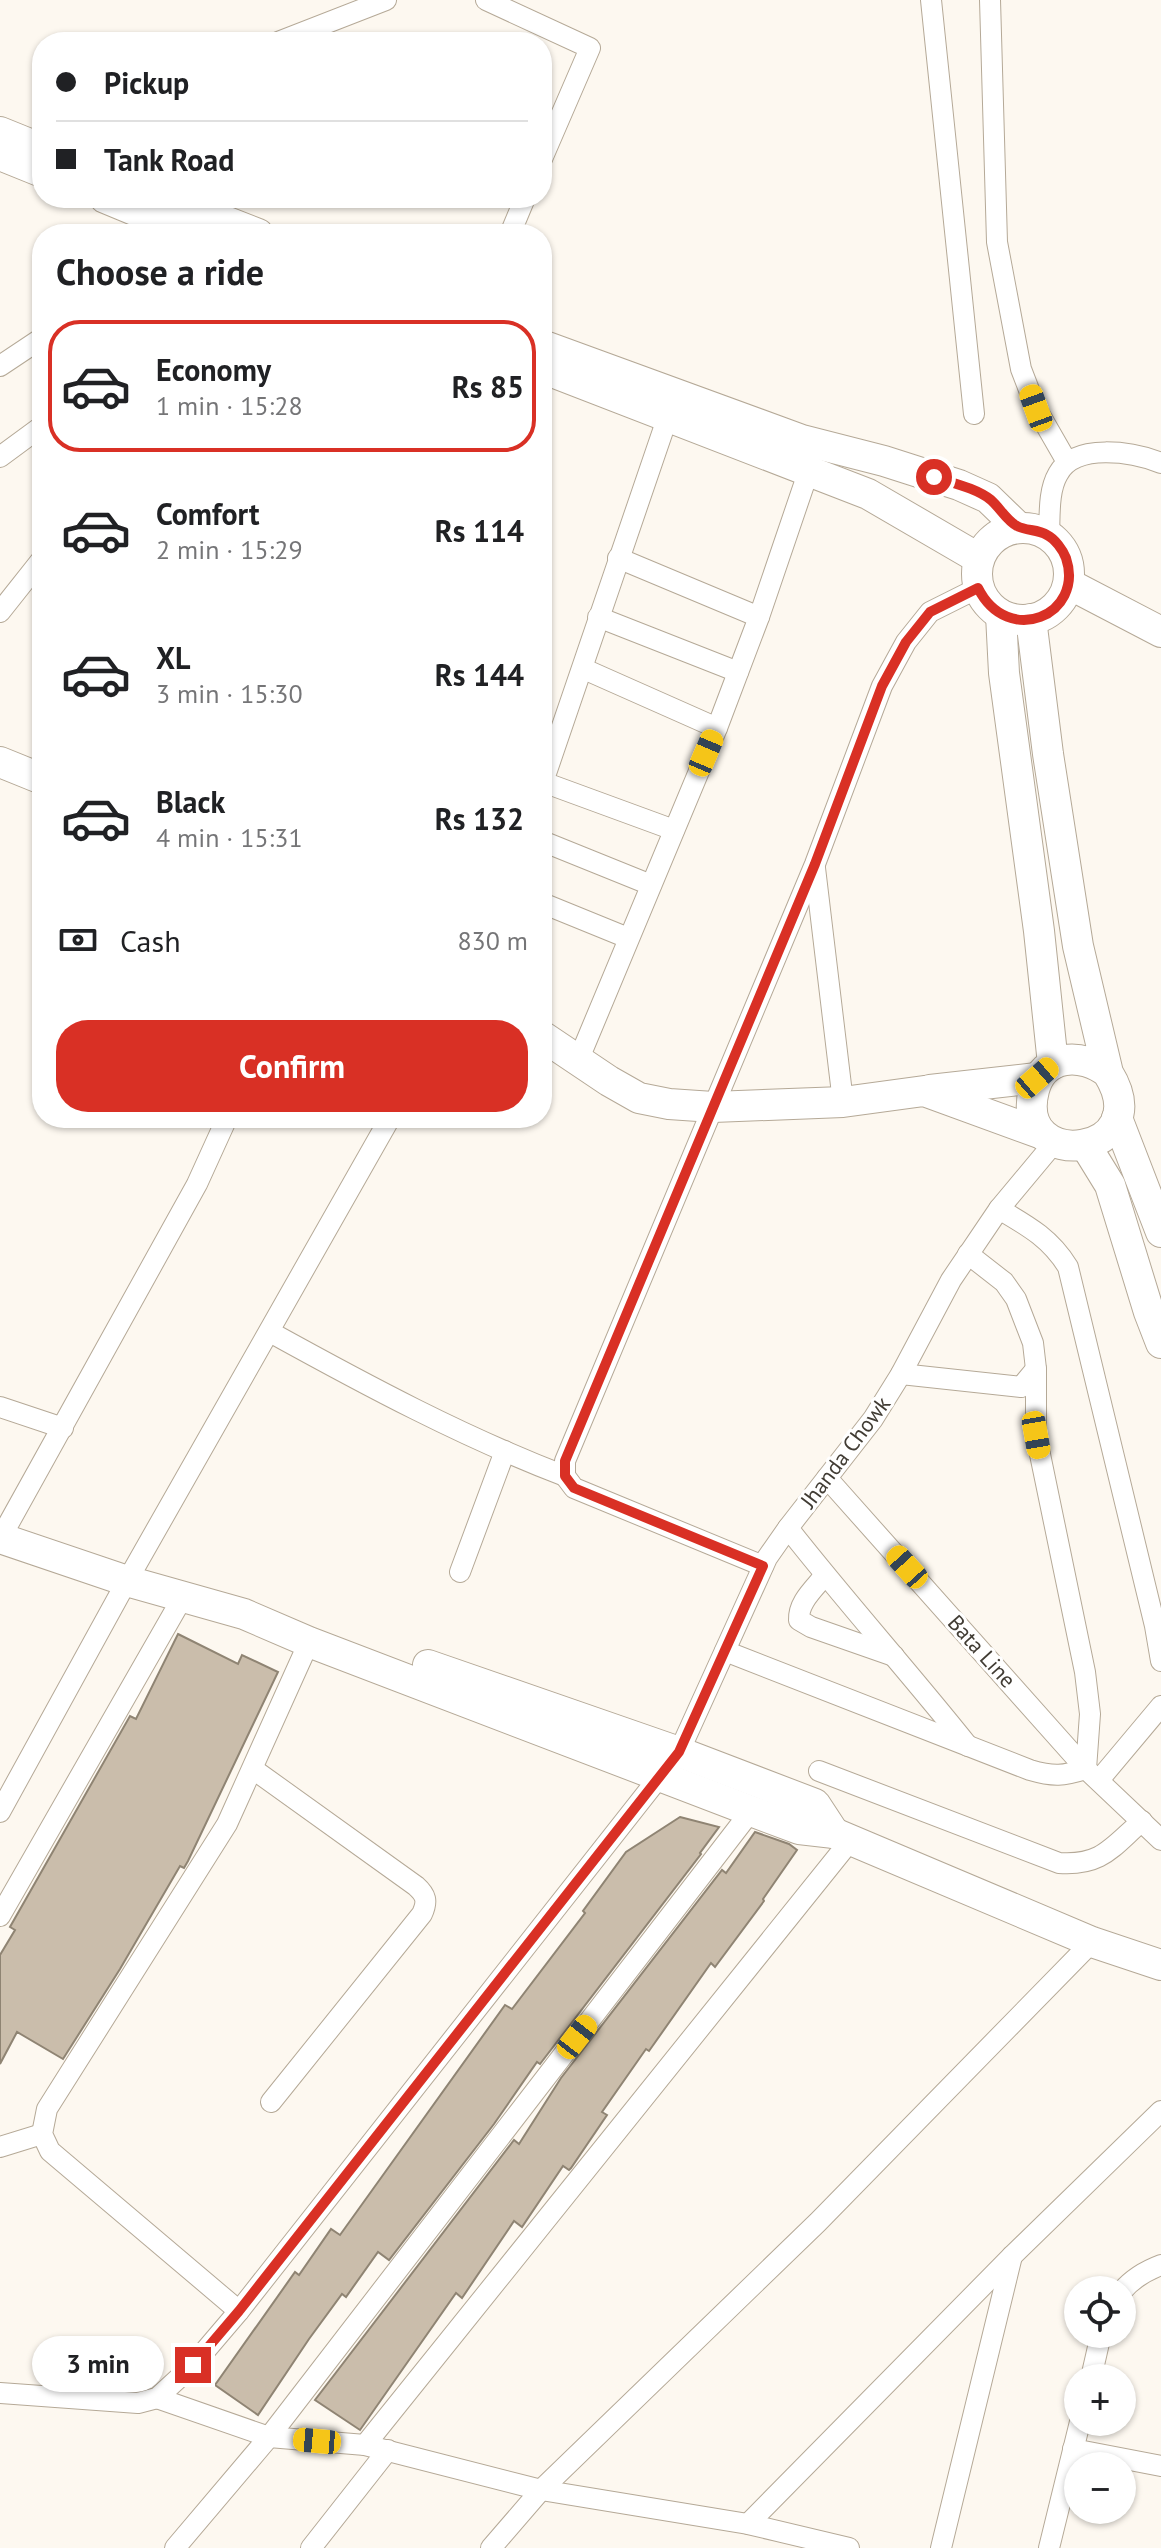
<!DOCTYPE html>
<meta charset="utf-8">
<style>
body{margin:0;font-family:"PT Sans",sans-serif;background:#f2f2f2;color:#202124;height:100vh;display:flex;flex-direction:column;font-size:30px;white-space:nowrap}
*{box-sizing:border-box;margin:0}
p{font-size:26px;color:#757577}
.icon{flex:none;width:44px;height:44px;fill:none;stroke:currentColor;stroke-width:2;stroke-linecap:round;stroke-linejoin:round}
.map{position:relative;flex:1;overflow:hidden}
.details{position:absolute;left:32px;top:224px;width:520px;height:904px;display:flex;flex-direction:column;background:#fff;border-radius:32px;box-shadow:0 2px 6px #0004}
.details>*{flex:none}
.top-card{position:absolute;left:32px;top:32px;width:520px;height:176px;border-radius:32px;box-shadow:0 2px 6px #0004;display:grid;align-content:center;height:176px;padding:0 24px;background:#fff}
.controls{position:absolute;left:1064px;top:2276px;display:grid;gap:16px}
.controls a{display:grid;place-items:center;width:72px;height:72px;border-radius:50%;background:#fff;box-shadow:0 2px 6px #0004;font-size:40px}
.end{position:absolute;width:36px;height:36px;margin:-18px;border:10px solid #d93025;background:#fff;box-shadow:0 0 0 4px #fff}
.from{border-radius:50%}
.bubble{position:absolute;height:56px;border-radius:28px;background:#fff;box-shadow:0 2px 6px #0004;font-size:26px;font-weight:600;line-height:56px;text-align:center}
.car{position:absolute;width:24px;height:48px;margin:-24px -12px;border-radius:10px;box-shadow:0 0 6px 2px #0007;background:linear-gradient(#f5c518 24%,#345 0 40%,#f5c518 0 76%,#345 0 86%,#f5c518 0)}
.top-card b{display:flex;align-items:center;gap:28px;height:76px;font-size:30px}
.top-card b+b{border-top:2px solid #e0e0e0}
.top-card i{width:20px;height:20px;background:#202124}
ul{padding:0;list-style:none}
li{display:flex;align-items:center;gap:24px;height:132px;margin:0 16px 12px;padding:0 8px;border:4px solid transparent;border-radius:32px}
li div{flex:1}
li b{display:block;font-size:30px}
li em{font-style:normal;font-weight:600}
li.active{border-color:#d93025}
li>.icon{width:72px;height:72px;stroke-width:1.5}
h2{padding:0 24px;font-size:36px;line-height:96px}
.pay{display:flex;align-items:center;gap:20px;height:88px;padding:0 24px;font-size:30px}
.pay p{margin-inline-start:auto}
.action{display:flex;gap:16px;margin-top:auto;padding:16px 24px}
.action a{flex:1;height:92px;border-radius:32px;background:#d93025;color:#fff;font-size:32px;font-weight:600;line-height:92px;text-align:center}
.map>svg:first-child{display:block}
.building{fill:#cabdab;stroke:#8f8473;stroke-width:2}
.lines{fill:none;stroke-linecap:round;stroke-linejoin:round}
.street-casing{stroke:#b5a997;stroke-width:22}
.secondary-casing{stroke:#b5a997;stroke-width:32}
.street{stroke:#fff;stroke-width:20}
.secondary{stroke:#fff;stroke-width:30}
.route{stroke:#d93025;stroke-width:10}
.labels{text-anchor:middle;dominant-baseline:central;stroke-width:6;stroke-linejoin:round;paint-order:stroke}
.street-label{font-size:22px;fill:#413c34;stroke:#fff}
</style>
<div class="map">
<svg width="1161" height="2548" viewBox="0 0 1161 2548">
<rect width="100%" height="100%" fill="#fdf8f0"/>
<g class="building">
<polygon points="178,1634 238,1664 242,1655 278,1672 188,1861 184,1868 180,1866 120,1969 63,2059 17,2032 0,2064 0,1955 15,1930 10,1927 130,1716 136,1719"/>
<polygon points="680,1817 719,1827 700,1853 701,1854 540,2064 537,2062 494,2124 389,2260 378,2252 346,2297 342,2294 309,2339 258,2415 215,2385 295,2272 299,2275 331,2229 340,2235 505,2005 512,2009 585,1913 583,1911 626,1852"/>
<polygon points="755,1832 789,1844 797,1850 763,1899 764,1901 715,1967 711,1963 649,2051 646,2049 602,2112 607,2115 571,2168 569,2170 563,2166 522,2227 514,2221 462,2298 456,2293 360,2430 315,2400 514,2140 519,2144 561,2078 722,1870 726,1873"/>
</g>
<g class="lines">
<defs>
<g id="street">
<polyline points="486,0 590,48 542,159"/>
<polyline points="931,0 974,414"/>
<polyline points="990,0 997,242 1021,369 1036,408 1067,462"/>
<polyline points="278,42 386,0"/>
<polyline points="510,234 525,198"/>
<polyline points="0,366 42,338"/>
<polyline points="0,457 42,426"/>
<path d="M1049,535C1050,516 1048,491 1058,474C1075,442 1133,452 1161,463"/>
<polyline points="618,558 759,617"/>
<polyline points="0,612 42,559"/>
<polyline points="598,617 738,672"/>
<polyline points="584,669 717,728"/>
<polyline points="543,782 674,830"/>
<path d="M542,785C585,662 625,539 668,416"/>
<polyline points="542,841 651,885"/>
<polyline points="815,868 843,1102"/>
<polyline points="542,903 628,938"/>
<polyline points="578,1061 717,728 759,617 809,470"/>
<path d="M999,1209C1028,1226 1050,1238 1068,1267L1155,1626L1161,1661"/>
<path d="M270,1332C366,1385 463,1437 565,1476"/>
<polyline points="901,1374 1021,1387 1036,1369"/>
<polyline points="0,1407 63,1428"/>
<polyline points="827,1478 1086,1769 1161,1840"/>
<path d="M788,1528C846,1602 909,1672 968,1746"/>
<polyline points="0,1539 197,1184 227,1118"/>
<polyline points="763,1566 574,1488 565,1476 565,1461 815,864 882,686 906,642 930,612 978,588"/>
<polyline points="460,1572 505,1451"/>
<path d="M825,1575C814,1589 798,1602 799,1620L811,1627L894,1656"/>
<path d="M725,1651L1030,1770C1054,1777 1063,1776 1086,1769L1090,1714L1085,1672L1036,1435V1369L1033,1343L1016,1299L1004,1282L968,1254"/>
<path d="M253,1769L416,1886C426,1895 428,1901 422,1914L271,2102"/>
<path d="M819,1771L1059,1863C1102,1866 1112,1847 1142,1821"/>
<polyline points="1099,1780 1161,1706"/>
<polyline points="0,1812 127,1581 390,1118"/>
<polyline points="0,1916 184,1595"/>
<polyline points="0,2147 42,2134"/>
<path d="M1122,2291C1133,2278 1145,2271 1161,2265"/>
<polyline points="239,2311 50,2151 42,2134 47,2109 227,1824 309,1642"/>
<polyline points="1091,2378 1101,2334"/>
<polyline points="0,2393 138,2403 157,2398 193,2365 239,2311 679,1752 767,1558 788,1528 873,1419 901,1374 951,1280 999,1209 1054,1143"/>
<polyline points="157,2398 269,2437 365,2445 541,2490 748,2524 849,2548"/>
<polyline points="365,2445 850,1841"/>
<polyline points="1073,2449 1161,2466"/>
<polyline points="748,2524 1012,2256 1161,2111"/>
<polyline points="175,2548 269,2437 751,1811"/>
<polyline points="311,2548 388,2450"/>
<polyline points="491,2548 541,2490 818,2222 1092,1942"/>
<polyline points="941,2548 1012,2256"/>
<polyline points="1049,2548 1080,2422"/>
</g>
<g id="secondary">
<polyline points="0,132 42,149"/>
<polyline points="0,155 42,172"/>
<polyline points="105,198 192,234"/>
<polyline points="166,198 258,234"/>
<polyline points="542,345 802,440 884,461 959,485 988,498 1018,527"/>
<polyline points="542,368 868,494 978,558"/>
<circle cx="1023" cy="574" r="46"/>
<polyline points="1069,584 1161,632"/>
<polyline points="1001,615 1004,673 1039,931 1053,1064"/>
<path d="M1031,619L1048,754L1078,946L1108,1073C1160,1157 1012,1175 1034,1090C1043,1054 1082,1052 1108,1073"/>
<polyline points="0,762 42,779"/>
<polyline points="542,1036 609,1081 639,1098 669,1104 713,1107 843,1102 924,1091 1042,1134"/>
<polyline points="930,1090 1037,1078"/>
<polyline points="1117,1118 1161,1232"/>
<polyline points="1086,1146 1110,1185 1149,1312 1161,1343"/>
<polyline points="0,1538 127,1581 244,1614 309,1642 751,1811 799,1829 834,1833 1092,1942 1161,1965"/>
<polyline points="428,1665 679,1752 815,1804 834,1833"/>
</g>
</defs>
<use href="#street" class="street-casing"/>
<use href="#secondary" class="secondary-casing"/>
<use href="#street" class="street"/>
<use href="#secondary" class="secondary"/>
</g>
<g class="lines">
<path class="route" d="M193,2365L239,2311L679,1752L763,1566L574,1488L565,1476V1461L815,864L882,686L906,642L930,612L978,588C1008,648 1085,615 1066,558C1063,550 1055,539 1047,535C1038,529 1026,531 1017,526C1007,521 1000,508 991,500C976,488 952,483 934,477"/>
</g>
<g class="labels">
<g class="street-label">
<text transform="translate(845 1452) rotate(-53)">Jhanda Chowk</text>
<text transform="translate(982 1651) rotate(48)">Bata Line</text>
</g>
</g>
</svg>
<div class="controls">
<a><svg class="icon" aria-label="locate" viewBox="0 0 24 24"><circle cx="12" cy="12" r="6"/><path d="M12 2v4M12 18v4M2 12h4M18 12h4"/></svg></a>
<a>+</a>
<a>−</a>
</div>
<i class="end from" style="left:934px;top:477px"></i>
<i class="end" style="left:193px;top:2365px"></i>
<div class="bubble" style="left:32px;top:2336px;width:132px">3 min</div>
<i class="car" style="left:1036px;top:408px;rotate:340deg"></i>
<i class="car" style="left:706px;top:753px;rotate:23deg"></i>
<i class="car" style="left:1037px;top:1078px;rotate:49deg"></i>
<i class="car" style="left:1036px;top:1435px;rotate:170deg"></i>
<i class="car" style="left:907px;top:1567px;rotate:318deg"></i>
<i class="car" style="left:577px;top:2037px;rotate:38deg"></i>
<i class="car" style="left:317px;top:2441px;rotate:275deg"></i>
<div class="top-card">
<b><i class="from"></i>Pickup</b>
<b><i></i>Tank Road</b>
</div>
<section class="details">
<h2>Choose a ride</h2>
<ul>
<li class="active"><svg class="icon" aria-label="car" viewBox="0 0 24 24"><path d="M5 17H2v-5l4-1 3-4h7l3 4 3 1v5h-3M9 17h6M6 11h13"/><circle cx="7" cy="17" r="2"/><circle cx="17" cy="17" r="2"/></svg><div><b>Economy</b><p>1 min · 15:28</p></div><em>Rs 85</em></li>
<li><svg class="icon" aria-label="car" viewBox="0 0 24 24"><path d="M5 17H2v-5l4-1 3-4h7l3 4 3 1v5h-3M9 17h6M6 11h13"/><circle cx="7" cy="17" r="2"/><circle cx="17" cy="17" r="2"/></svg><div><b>Comfort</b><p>2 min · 15:29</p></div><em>Rs 114</em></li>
<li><svg class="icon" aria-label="car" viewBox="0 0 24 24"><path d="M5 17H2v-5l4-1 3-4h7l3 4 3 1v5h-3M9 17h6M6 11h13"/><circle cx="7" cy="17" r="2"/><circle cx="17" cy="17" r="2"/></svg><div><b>XL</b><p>3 min · 15:30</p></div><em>Rs 144</em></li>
<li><svg class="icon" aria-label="car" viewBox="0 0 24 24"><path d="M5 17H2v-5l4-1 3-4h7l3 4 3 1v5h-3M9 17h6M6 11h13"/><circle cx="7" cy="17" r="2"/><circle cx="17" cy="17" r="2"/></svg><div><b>Black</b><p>4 min · 15:31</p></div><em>Rs 132</em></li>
</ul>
<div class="pay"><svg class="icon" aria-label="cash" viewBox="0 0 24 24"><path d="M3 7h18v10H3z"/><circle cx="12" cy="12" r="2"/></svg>Cash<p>830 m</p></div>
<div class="action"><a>Confirm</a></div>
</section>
</div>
